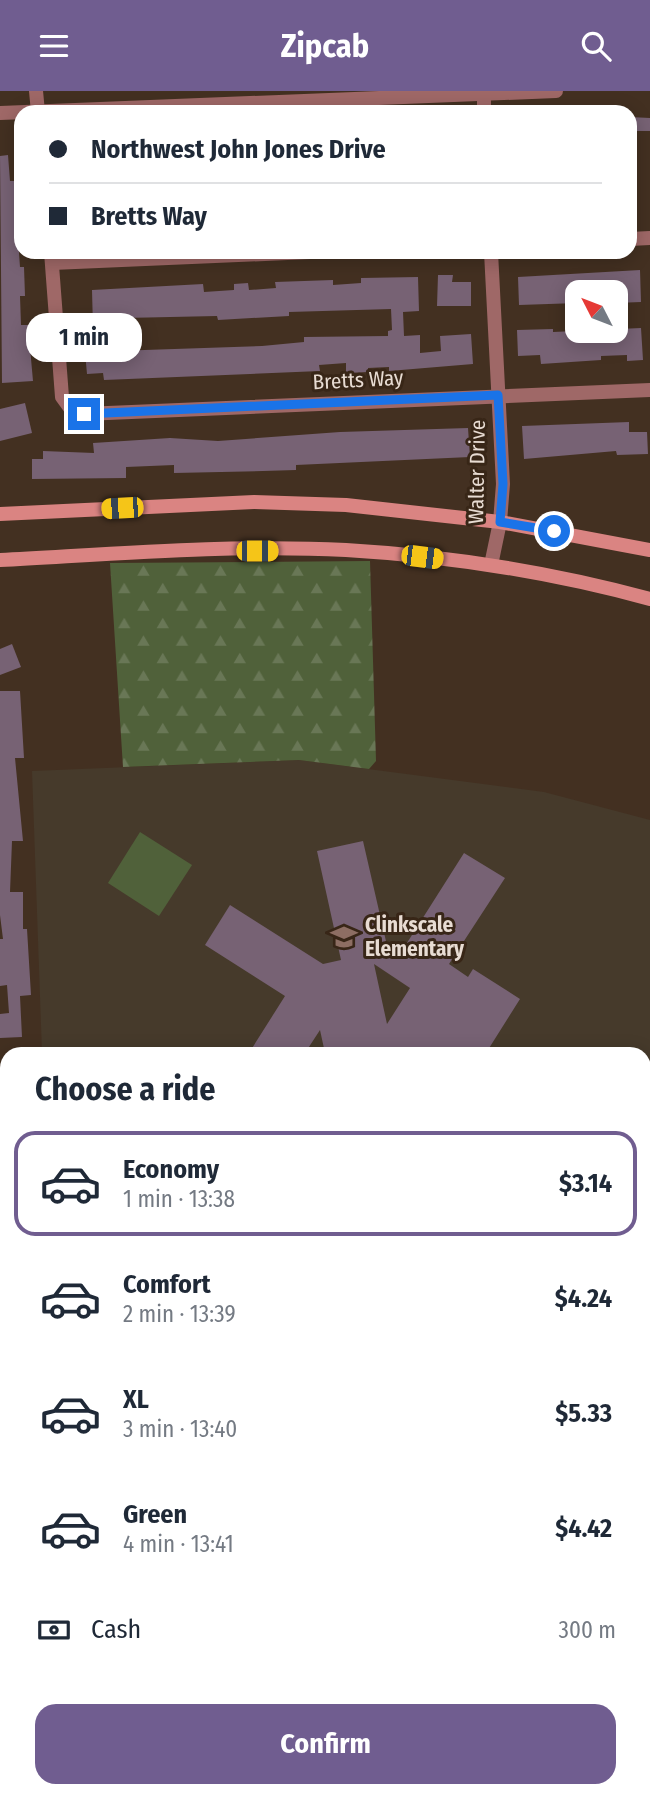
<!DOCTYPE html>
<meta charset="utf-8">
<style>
body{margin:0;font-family:"Fira Sans Condensed",sans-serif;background:#f2f2f3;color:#1f2937;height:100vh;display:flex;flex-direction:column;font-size:26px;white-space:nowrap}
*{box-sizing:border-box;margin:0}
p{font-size:23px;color:#747a83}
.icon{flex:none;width:38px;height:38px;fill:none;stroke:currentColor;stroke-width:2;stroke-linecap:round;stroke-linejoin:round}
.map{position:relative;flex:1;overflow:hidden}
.drawer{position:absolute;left:0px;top:956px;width:651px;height:751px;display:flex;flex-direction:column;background:#fff;border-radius:21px 21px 0 0;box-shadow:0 4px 18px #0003}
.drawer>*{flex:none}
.banner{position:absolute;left:14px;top:14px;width:623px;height:154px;border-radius:21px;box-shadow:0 4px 18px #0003;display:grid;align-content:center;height:154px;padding:0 35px;background:#fff}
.needle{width:46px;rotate:312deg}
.tools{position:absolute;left:565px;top:189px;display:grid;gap:14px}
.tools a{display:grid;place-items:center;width:63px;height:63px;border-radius:14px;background:#fff;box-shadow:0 4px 18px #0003;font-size:35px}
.end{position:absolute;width:32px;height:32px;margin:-16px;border:9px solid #1a73e8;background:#fff;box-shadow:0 0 0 4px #fff}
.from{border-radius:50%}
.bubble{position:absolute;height:49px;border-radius:21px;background:#fff;box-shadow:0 4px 18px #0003;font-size:23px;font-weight:700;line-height:49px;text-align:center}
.car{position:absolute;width:21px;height:42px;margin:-21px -10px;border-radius:9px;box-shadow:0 0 5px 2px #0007;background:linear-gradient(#f5c518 24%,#345 0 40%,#f5c518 0 76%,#345 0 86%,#f5c518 0)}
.banner b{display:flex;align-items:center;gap:24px;height:66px;font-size:26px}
.banner b+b{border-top:2px solid #e0e1e3}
.banner i{width:18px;height:18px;background:#1f2937}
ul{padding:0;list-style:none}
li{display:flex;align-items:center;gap:21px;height:105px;margin:0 14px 10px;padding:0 21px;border:4px solid transparent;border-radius:21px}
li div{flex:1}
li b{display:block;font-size:26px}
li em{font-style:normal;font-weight:700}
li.active{border-color:#705d90}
li>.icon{width:63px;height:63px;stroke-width:1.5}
h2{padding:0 35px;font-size:32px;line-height:84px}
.pay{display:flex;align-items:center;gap:18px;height:77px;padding:0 35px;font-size:26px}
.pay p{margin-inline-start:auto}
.action{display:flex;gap:14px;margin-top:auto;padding:14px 35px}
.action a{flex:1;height:80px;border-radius:21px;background:#705d90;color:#fff;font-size:28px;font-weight:700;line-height:80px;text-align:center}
header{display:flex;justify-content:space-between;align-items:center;height:91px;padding:0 35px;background:#705d90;color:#fff;font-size:32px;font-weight:700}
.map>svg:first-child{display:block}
.education{fill:#463a2b}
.forest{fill:url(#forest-firs)}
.park{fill:#50613a}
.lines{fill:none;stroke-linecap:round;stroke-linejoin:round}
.stream{stroke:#001f25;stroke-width:4.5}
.building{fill:#776274;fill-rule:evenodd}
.minor{stroke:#9f6867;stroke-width:14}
.secondary{stroke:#da8482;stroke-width:14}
.route{stroke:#1a73e8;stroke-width:9}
.labels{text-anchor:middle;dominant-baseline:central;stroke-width:6;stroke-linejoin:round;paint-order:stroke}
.street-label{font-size:21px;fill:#e8dcd3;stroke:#382617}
.poi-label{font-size:21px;font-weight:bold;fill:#e8dcd3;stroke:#382617;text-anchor:start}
</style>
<header><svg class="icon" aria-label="menu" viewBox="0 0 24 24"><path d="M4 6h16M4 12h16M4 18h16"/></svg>Zipcab<svg class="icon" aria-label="search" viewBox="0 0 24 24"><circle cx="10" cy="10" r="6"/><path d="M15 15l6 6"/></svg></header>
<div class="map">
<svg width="650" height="1706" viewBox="0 0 650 1706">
<defs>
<pattern id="forest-firs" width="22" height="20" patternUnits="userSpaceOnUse" patternTransform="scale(1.75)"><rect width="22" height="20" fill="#50613a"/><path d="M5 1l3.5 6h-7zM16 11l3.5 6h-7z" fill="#697756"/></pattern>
</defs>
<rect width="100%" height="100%" fill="#433021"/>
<polygon class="education" points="299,669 544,701 650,729 650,1157 644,1150 644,962 42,962 32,680"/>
<polygon class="forest" points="370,470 376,670 369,678 299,669 123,676 110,472"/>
<g class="park">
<polygon points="140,741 192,774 159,825 108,792"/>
<polygon points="650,1566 650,1706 469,1706 480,1699 644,1699 644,1568"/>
</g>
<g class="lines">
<g class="stream">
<polyline points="0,1048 7,1051"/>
<polyline points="644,1335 650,1335"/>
</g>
</g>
<g class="building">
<polygon points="630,26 650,27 650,40 630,40"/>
<polygon points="8,64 10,90 14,90 20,176 24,176 25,205 20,205 21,234 28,234 33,290 2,292 0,65"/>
<polygon points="640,179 641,211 616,212 616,201 578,201 578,212 519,214 518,186"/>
<polygon points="438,184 453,184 452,191 471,191 471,215 437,215"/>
<polygon points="418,186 419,220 403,221 404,245 420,244 420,262 441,260 440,245 471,243 473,273 389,280 389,276 368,277 368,281 346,282 346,272 319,274 320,280 104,289 103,282 87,283 85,261 262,255 304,251 304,246 388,245 388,240 392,239 391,218 289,221 289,225 218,229 217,225 124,227 124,236 93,237 92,199 203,193 204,201 234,199 234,193 248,192 249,199 276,197 275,191 333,189 333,194 361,192 361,187"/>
<polygon points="641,237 643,269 627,270 627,264 601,265 601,269 541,273 540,264 518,265 517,239 553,238 553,241"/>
<polygon points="25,312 32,342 0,350 0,318"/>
<polygon points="629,331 629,341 647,341 648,363 617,364 616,360 524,368 522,335"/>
<polygon points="468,337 470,366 296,374 296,379 263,380 174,382 174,374 126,376 126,387 32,388 32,368 43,368 43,360 94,362 93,352 170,347 218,350 340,341"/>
<polygon points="12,553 21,576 0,584 0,558"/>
<polygon points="0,600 20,600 24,667 15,667 23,750 12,750 10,801 23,801 23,838 27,838 31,904 20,905 22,946 0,947 0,923 9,922 7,894 0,895 0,848 3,848 0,824"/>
<path d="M363,750L388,859L405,855L464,762L505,787L449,873L468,886L473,878L520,908L486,962H325L320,939L305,962H249L285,905L205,854L230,814L323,873L341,869L317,760ZM374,873L410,897L387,933Z"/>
</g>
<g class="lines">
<g class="minor">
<polyline points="36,0 38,21"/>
<polyline points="484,3 484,21"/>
<polyline points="0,22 556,0"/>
<polyline points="630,148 650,147"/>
<polyline points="51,161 62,306 70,317 84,323 650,299"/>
<polyline points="52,172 310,161"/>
<polyline points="491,474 500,431 503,393 491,161"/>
<polyline points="644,1165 650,1173"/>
<polyline points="644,1204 650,1199"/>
<polyline points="644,1495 650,1493"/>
<polyline points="0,1499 7,1499"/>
<polyline points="149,1699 149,1706"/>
<polyline points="380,1699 382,1701"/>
</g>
<g class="secondary">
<polyline points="0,423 254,411 346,414 500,431 650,459"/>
<path d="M0,469C114,463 231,453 346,459C448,465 551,481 650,508"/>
</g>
</g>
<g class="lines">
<polyline class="route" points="84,323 498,304 503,393 500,431 554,440"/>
</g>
<defs>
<symbol id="school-bare" viewBox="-9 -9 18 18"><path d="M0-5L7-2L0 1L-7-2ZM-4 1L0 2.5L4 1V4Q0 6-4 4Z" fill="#8d6e63" stroke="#382617" stroke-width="2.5" paint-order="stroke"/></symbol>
</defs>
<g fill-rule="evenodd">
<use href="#school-bare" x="325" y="827" width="38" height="38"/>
</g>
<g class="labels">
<g class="street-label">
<text transform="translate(358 289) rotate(-3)">Bretts Way</text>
<text transform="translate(477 381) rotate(-89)">Walter Drive</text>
</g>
<g class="poi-label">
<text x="365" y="834">Clinkscale<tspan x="365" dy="24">Elementary</tspan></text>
</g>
</g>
</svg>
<div class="tools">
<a><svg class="needle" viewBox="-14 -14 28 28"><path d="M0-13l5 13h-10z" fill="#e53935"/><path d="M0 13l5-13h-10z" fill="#747a83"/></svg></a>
</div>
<i class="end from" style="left:554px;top:440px"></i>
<i class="end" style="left:84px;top:323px"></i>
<div class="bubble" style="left:26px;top:222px;width:116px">1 min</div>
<i class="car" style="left:122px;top:417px;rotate:267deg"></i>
<i class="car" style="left:257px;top:460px;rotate:90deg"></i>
<i class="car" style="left:422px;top:466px;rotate:97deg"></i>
<div class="banner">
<b><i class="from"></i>Northwest John Jones Drive</b>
<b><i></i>Bretts Way</b>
</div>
<section class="drawer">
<h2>Choose a ride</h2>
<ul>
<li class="active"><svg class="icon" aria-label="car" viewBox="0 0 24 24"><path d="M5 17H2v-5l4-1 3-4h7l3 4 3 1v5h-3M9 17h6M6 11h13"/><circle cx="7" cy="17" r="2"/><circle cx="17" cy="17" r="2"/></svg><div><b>Economy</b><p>1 min · 13:38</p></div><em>$3.14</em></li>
<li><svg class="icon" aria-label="car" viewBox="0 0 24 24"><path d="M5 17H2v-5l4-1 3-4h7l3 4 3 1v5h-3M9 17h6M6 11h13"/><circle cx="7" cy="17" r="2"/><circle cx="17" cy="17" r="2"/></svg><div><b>Comfort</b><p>2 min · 13:39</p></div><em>$4.24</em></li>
<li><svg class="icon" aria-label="car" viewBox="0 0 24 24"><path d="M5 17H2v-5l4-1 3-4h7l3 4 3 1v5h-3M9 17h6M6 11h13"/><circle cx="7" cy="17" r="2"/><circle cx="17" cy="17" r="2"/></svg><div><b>XL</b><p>3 min · 13:40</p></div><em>$5.33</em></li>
<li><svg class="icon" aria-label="car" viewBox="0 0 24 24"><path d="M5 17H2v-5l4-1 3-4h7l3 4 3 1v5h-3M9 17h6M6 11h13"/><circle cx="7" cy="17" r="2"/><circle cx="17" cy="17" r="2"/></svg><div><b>Green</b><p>4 min · 13:41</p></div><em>$4.42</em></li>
</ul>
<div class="pay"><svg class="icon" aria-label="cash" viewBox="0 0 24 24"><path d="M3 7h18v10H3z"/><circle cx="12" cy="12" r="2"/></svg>Cash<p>300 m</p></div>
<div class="action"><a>Confirm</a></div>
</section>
</div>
